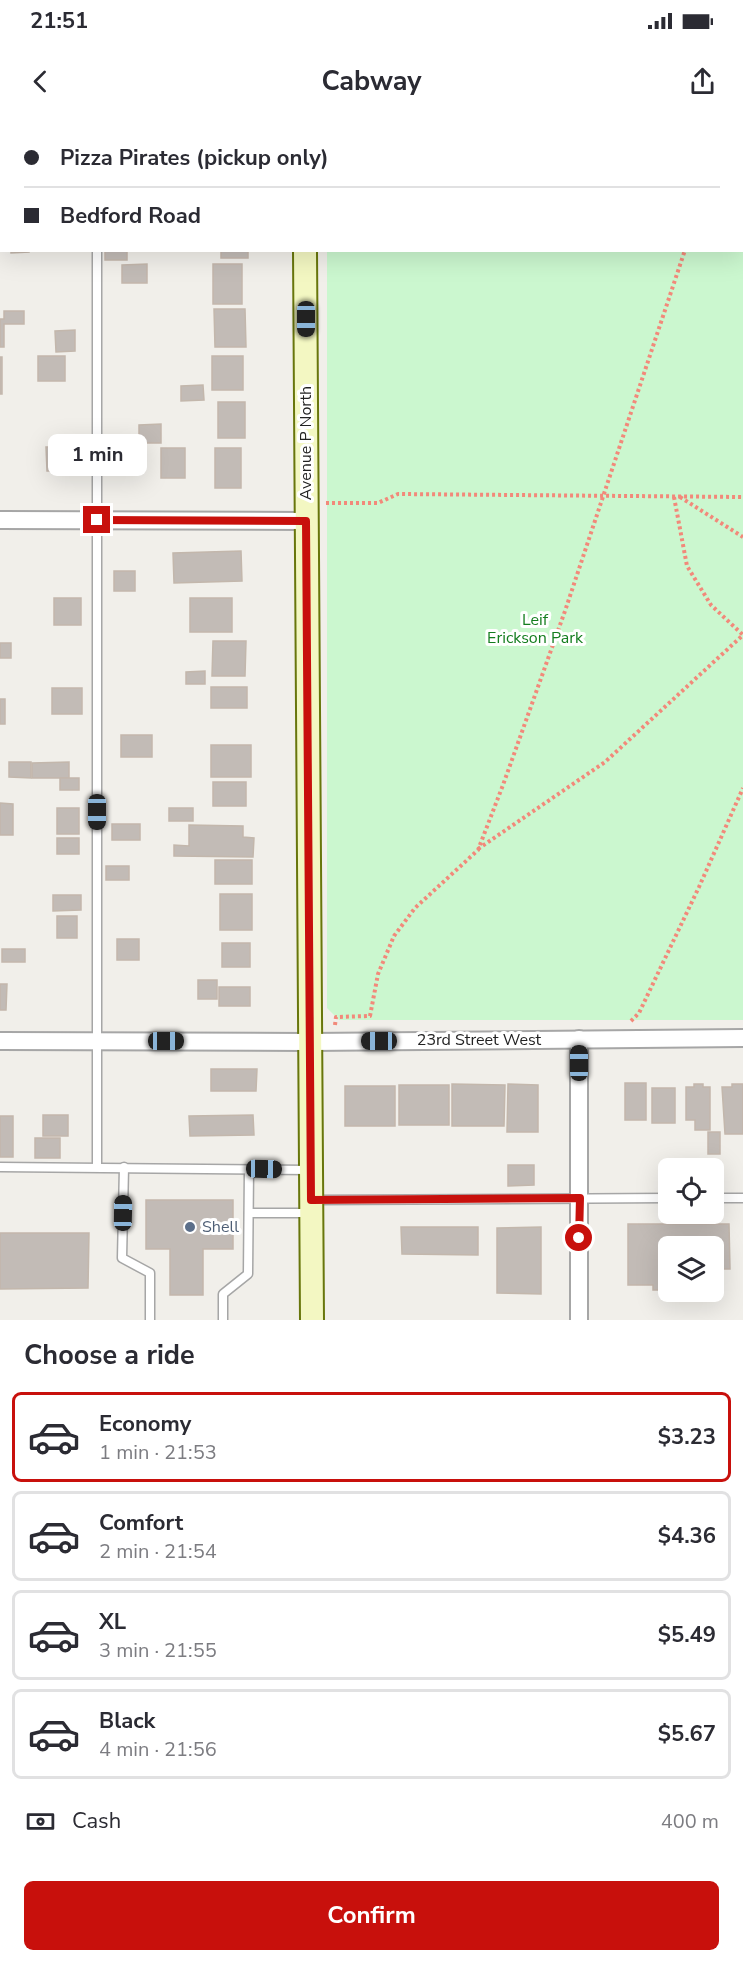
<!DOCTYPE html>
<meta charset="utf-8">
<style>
body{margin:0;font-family:"Nunito Sans",sans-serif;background:#f2f2f3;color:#2b2b33;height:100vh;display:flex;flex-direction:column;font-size:22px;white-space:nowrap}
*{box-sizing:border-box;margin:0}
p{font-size:20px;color:#7c7c81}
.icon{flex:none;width:33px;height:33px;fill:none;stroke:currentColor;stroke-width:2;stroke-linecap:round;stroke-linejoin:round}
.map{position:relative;height:1200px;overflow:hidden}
.details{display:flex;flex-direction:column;background:#fff;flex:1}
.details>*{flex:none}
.guide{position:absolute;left:0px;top:0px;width:744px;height:132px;box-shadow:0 6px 24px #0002;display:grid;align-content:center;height:132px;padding:0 24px;background:#fff}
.buttons{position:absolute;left:658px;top:1038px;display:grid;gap:12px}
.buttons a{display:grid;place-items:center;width:66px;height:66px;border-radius:9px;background:#fff;box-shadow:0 6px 24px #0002;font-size:30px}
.end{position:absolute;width:27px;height:27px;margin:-14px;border:8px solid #c8100c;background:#fff;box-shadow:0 0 0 3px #fff}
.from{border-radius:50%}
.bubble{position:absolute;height:42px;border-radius:9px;background:#fff;box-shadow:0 6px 24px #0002;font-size:20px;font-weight:700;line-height:42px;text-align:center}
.car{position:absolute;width:18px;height:36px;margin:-18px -9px;border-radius:8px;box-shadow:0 0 4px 2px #0007;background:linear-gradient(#222 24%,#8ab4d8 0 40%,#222 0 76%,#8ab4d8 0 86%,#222 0)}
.guide b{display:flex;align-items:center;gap:21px;height:57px;font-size:22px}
.guide b+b{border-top:2px solid #e1e1e2}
.guide i{width:15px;height:15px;background:#2b2b33}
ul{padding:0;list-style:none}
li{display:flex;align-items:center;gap:18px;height:90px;margin:0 12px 9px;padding:0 12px;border:3px solid #e1e1e2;border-radius:9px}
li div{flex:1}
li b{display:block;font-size:22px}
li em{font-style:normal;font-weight:700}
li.current{border-color:#c8100c}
li>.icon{width:54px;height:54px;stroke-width:1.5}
h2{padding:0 24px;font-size:27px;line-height:72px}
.pay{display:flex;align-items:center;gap:15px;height:66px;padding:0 24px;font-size:22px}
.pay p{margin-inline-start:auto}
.cta{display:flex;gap:12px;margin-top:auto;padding:12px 24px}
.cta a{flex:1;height:69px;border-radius:9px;background:#c8100c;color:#fff;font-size:24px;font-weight:700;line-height:69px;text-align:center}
.status{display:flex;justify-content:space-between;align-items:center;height:42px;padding:0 30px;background:#fff;direction:ltr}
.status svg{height:16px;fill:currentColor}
header{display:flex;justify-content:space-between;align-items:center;height:78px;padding:0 24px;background:#fff;font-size:27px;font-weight:700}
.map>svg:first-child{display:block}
.park{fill:#cbf7cf}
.building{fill:#c2bbb6;stroke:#c3b7ac;stroke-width:1.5}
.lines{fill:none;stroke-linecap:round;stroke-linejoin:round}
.lane-casing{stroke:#a6a6a6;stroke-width:11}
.street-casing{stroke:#a6a6a6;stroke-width:20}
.secondary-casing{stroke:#68760c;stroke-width:26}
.path{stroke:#f2897a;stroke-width:4;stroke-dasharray:3 3;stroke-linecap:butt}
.lane{stroke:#fff;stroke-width:8}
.street{stroke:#fff;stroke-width:16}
.secondary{stroke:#f3f7c2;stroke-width:22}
.route{stroke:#c8100c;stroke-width:8}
.service-dot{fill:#5c6f8a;stroke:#fff;stroke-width:2}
.labels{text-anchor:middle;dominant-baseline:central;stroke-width:6;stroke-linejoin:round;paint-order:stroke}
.street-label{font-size:16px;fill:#222;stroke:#fff}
.park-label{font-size:16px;fill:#137d1e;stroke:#fff}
.service-label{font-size:16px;fill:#4e5e75;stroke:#fff;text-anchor:start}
</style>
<div class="status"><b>21:51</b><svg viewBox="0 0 49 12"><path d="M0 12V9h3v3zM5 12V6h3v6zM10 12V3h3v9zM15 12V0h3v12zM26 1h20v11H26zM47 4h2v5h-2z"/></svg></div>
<header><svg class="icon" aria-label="back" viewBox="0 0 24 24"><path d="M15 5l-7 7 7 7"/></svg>Cabway<svg class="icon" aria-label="share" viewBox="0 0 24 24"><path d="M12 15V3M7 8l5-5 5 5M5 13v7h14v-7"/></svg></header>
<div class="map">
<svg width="743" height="1200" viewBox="0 0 743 1200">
<rect width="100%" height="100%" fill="#f1efea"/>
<polygon class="park" points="327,0 743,0 743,900 339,900 327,888 327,131 742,130 742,2"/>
<g class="building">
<rect x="118" y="0" width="24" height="2"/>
<rect x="0" y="11" width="2" height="27"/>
<polygon points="11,130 29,130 29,132 11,133"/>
<rect x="105" y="130" width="22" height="10"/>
<rect x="221" y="130" width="27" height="8"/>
<polygon points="147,144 147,163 122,163 122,145"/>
<rect x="213" y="144" width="29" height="40"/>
<polygon points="214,189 245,189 246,227 215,227"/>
<polygon points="4,191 24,191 24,204 4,204 4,227 0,227 0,199 4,199"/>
<polygon points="75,210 75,231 56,232 55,211"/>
<rect x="38" y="236" width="27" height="25"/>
<rect x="212" y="236" width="31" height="34"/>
<rect x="0" y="237" width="2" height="37"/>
<polygon points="203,265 204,280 181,281 181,266"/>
<rect x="218" y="282" width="27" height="36"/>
<polygon points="161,304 161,323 139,323 139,305"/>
<polygon points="46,327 68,327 69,351 47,351"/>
<polygon points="71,327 83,327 84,351 71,351"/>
<rect x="161" y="328" width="24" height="30"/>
<rect x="215" y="328" width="26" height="40"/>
<polygon points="241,431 242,461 174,463 173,433"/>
<rect x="114" y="451" width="21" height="20"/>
<rect x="54" y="478" width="27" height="27"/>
<rect x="190" y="478" width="42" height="34"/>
<polygon points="213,521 246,521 245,556 212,556"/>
<rect x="0" y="523" width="11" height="15"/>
<polygon points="205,551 205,564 186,564 186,552"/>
<rect x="211" y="567" width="36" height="21"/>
<rect x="52" y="568" width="30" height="26"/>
<rect x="0" y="579" width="5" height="25"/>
<rect x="121" y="615" width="31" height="22"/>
<rect x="211" y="625" width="40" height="32"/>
<polygon points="9,642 31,642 31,658 9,657"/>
<polygon points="69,642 69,658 32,658 32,643"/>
<rect x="60" y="658" width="19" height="12"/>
<rect x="213" y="662" width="33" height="24"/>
<polygon points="0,683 13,684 13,715 0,715"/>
<rect x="57" y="688" width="22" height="26"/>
<rect x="169" y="688" width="24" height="13"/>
<rect x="112" y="704" width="28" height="16"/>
<polygon points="189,705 243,706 243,717 254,718 253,737 174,736 174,725 189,726"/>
<rect x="57" y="718" width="22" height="16"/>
<rect x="215" y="740" width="37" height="24"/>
<rect x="106" y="746" width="23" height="14"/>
<rect x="220" y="774" width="32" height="36"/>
<polygon points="53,775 81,775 81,790 53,791"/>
<rect x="57" y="796" width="20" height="22"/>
<rect x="117" y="819" width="22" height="21"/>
<rect x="222" y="823" width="28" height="24"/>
<rect x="2" y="829" width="23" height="13"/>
<rect x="198" y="860" width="19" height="19"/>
<polygon points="0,864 7,864 6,890 0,890"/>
<rect x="219" y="867" width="31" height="19"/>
<polygon points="211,949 257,949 256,971 211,971"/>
<rect x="625" y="963" width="21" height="37"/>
<polygon points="452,964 505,965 504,1006 452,1006"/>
<polygon points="508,964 538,965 538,1012 507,1012"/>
<polygon points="694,964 703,964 703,967 710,967 710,1010 695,1010 695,1000 686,1000 686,967 694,967"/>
<polygon points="732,964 743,964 743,1014 725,1014 722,967 732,967"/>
<rect x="399" y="965" width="50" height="40"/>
<rect x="345" y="966" width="50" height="40"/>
<rect x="652" y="968" width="23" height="35"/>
<rect x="43" y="995" width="25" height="21"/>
<polygon points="253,995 254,1015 190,1016 189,996"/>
<rect x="0" y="996" width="13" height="41"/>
<rect x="708" y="1012" width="12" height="22"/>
<rect x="35" y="1018" width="25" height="20"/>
<polygon points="508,1045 534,1045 534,1065 508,1066"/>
<polygon points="146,1080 233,1080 233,1129 203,1129 203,1175 170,1175 170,1129 146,1129"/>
<polygon points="628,1104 729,1104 730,1149 714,1149 714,1126 669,1126 669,1170 653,1170 653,1165 628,1165"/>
<polygon points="401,1107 478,1107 478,1135 402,1134"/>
<polygon points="541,1107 541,1174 497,1173 497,1108"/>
<polygon points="0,1113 89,1113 88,1168 0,1169"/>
</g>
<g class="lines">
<defs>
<g id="lane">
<polyline points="97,0 97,2"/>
<polyline points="0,1047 309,1050"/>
<polyline points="97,1047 97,130"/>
<polyline points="124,1047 122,1138 150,1153 150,1200"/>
<polyline points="714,1078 743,1078"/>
<polyline points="312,1080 669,1078"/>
<polyline points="249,1093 311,1093"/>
<polyline points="223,1200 223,1174 248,1154 249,1049"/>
</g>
<g id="street">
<polyline points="0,400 306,401"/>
<polyline points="0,921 310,922 743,918"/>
<polyline points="579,1200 579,919"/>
</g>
<g id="secondary">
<polyline points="304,0 304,2"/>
<polyline points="305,130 312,1200"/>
</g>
</defs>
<use href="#lane" class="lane-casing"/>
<use href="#street" class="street-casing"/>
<use href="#secondary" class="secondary-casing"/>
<g class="path">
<polyline points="729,2 730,0"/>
<polyline points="674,377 687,446 711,485 743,515"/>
<polyline points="680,377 743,417"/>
<polyline points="326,383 378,383 398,374 743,377"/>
<polyline points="478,729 605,642 743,515"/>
<polyline points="631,901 639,893 699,767 743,668"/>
<polyline points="335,905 336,897 370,896 378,854 394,816 415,788 478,730 503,665 565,491 685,130"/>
</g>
<use href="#lane" class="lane"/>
<use href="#street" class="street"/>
<use href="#secondary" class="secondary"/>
</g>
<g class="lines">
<polyline class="route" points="97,400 306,401 311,1080 580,1078 579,1118"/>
</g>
<circle class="service-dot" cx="190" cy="1107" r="6"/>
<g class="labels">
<g class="street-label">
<text transform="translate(306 323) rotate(-90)">Avenue P North</text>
<text x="479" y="920">23rd Street West</text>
</g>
<g class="park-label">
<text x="535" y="500">Leif<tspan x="535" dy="18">Erickson Park</tspan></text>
</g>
<g class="service-label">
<text x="202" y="1107">Shell</text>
</g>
</g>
</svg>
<div class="buttons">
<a><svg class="icon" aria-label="locate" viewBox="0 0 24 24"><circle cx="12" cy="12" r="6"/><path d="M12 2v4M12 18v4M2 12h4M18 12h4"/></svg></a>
<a><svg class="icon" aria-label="layers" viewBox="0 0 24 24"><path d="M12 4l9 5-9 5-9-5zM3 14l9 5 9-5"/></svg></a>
</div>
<i class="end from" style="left:579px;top:1118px"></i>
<i class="end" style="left:97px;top:400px"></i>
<div class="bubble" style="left:48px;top:314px;width:99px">1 min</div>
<i class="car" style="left:306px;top:199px;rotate:180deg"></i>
<i class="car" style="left:97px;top:692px;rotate:180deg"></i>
<i class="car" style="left:166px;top:921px;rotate:90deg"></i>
<i class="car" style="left:379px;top:921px;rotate:270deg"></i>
<i class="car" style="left:579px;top:943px;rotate:0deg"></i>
<i class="car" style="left:264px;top:1049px;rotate:91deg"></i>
<i class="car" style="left:123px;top:1093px;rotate:1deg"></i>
<div class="guide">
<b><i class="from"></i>Pizza Pirates (pickup only)</b>
<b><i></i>Bedford Road</b>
</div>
</div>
<section class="details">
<h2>Choose a ride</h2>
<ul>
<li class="current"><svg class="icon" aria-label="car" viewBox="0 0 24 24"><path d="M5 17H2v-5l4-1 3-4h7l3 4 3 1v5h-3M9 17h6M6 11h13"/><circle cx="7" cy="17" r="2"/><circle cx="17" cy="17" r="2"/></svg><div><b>Economy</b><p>1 min · 21:53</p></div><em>$3.23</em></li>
<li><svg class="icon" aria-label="car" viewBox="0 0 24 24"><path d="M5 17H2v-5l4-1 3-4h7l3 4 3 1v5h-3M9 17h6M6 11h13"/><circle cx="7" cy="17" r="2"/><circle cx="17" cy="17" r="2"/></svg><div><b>Comfort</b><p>2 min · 21:54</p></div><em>$4.36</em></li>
<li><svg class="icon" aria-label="car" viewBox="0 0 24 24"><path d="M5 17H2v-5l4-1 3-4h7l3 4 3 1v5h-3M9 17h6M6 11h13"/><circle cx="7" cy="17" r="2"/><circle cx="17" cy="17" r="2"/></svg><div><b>XL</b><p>3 min · 21:55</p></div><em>$5.49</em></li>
<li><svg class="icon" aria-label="car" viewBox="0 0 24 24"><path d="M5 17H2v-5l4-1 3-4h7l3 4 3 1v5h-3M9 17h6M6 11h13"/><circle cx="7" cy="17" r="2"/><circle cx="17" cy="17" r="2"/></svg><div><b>Black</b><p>4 min · 21:56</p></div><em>$5.67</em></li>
</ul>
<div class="pay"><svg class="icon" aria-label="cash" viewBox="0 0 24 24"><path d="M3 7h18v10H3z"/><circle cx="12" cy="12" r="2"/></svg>Cash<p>400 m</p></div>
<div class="cta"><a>Confirm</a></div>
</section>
